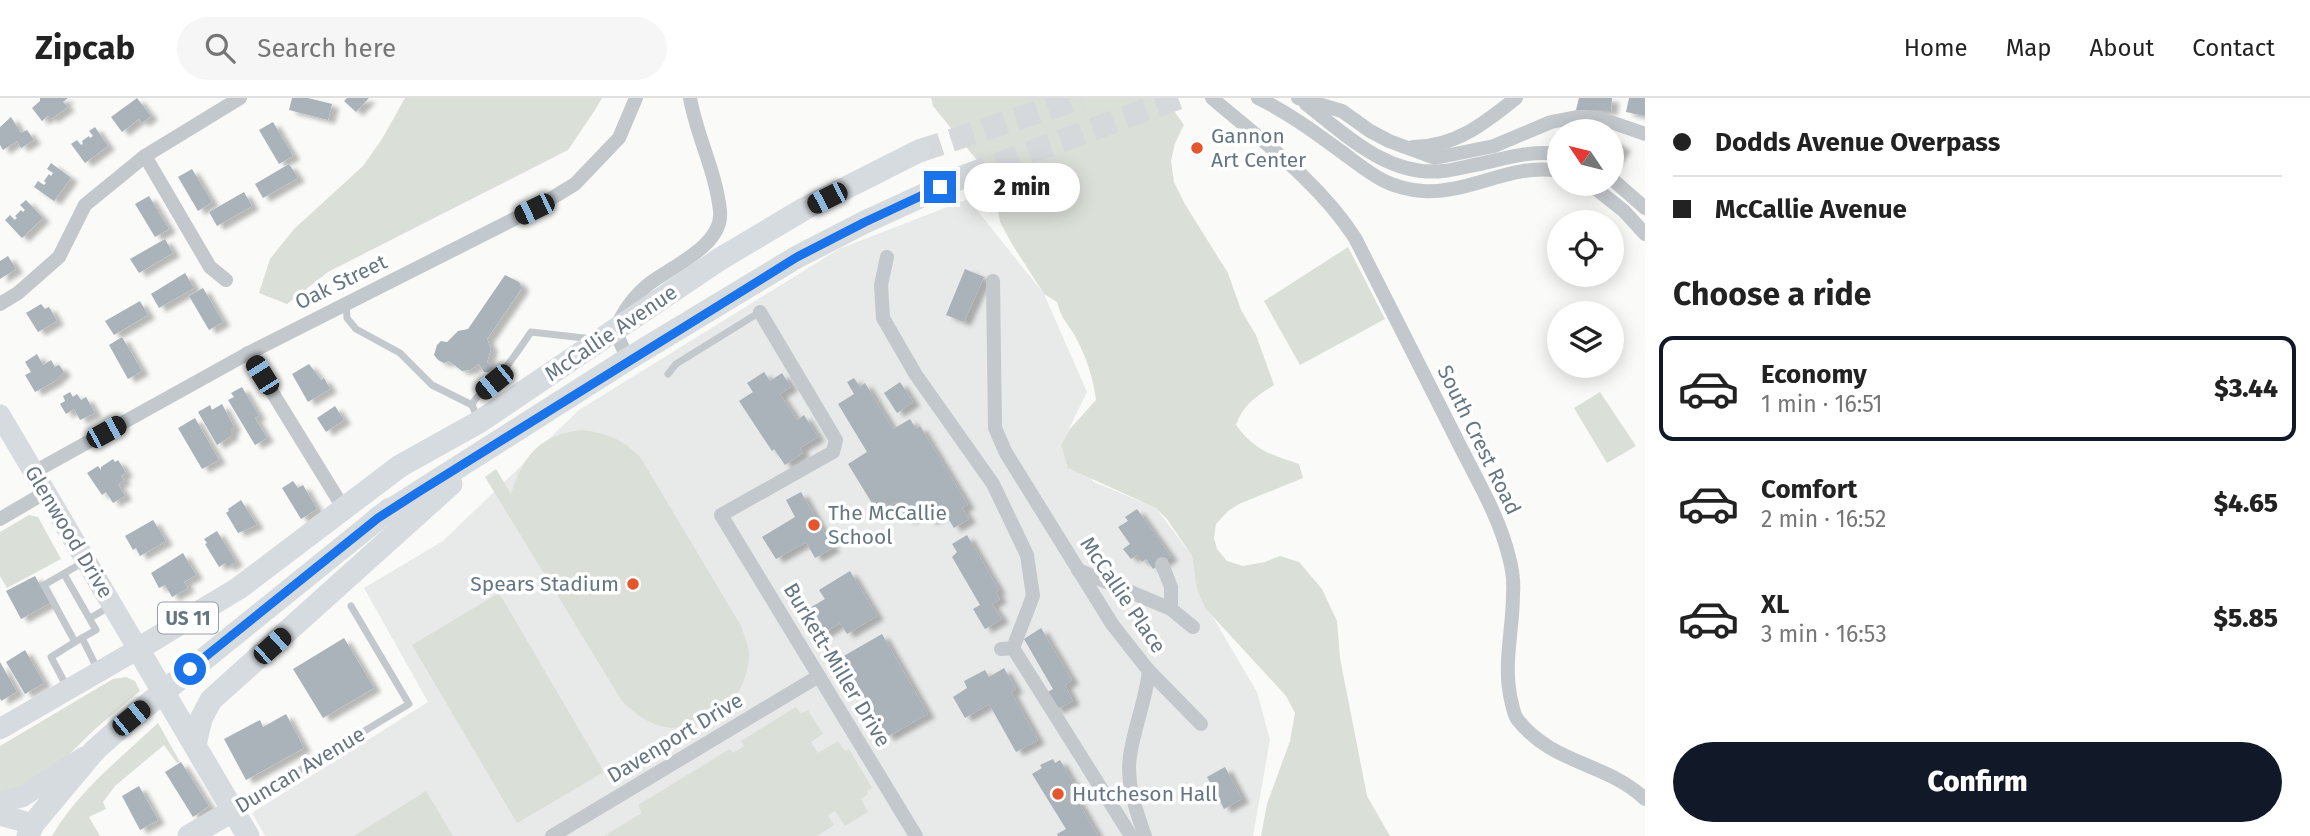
<!DOCTYPE html>
<meta charset="utf-8">
<style>
body{margin:0;font-family:"Fira Sans",sans-serif;background:#f6f6f6;color:#222;height:100vh;display:flex;flex-direction:column;font-size:26px;white-space:nowrap}
*{box-sizing:border-box;margin:0}
p{font-size:23px;color:#767676}
.icon{flex:none;width:38px;height:38px;fill:none;stroke:currentColor;stroke-width:2;stroke-linecap:round;stroke-linejoin:round}
.map{position:relative;flex:1;overflow:hidden}
.details{display:flex;flex-direction:column;background:#fff;width:665px}
.details>*{flex:none}
.top-card{display:grid;align-content:center;height:154px;padding:0 28px;background:#fff}
.needle{width:46px;rotate:305deg}
.controls{position:absolute;left:1547px;top:21px;display:grid;gap:14px}
.controls a{display:grid;place-items:center;width:77px;height:77px;border-radius:50%;background:#fff;box-shadow:0 4px 18px #0003;font-size:35px}
.end{position:absolute;width:32px;height:32px;margin:-16px;border:9px solid #1a73e8;background:#fff;box-shadow:0 0 0 4px #fff}
.from{border-radius:50%}
.bubble{position:absolute;height:49px;border-radius:24px;background:#fff;box-shadow:0 4px 18px #0003;font-size:23px;font-weight:800;line-height:49px;text-align:center}
.car{position:absolute;width:21px;height:42px;margin:-21px -10px;border-radius:9px;box-shadow:0 0 5px 2px #0007;background:linear-gradient(#222 24%,#8ab4d8 0 40%,#222 0 76%,#8ab4d8 0 86%,#222 0)}
.top-card b{display:flex;align-items:center;gap:24px;height:66px;font-size:26px}
.top-card b+b{border-top:2px solid #e0e0e0}
.top-card i{width:18px;height:18px;background:#222}
ul{padding:0;list-style:none}
li{display:flex;align-items:center;gap:21px;height:105px;margin:0 14px 10px;padding:0 14px;border:4px solid transparent;border-radius:14px}
li div{flex:1}
li b{display:block;font-size:26px}
li em{font-style:normal;font-weight:800}
li.on{border-color:#111827}
li>.icon{width:63px;height:63px;stroke-width:1.5}
h2{padding:0 28px;font-size:32px;line-height:84px}
.action{display:flex;gap:14px;margin-top:auto;padding:14px 28px}
.action a{flex:1;height:80px;border-radius:42px;background:#111827;color:#fff;font-size:28px;font-weight:800;line-height:80px;text-align:center}
header{display:flex;align-items:center;gap:42px;box-sizing:border-box;height:98px;padding:0 35px;background:#fff;border-bottom:2px solid #e0e0e0}
header strong{font-size:33px}
nav{display:flex;gap:38px;margin-inline-start:auto;font-size:24px}
.search{width:490px;height:63px;background:#f6f6f6;display:flex;align-items:center;gap:18px;box-sizing:border-box;padding:0 24px;border-radius:38px;color:#767676;font-size:26px}
main{display:flex;flex:1;min-height:0}
.map>svg:first-child{display:block}
.built{fill:#e8e9e9}
.green{fill:#dadfd7}
.building{fill:#aab3b9;filter:url(#shadow)}
.lines{fill:none;stroke-linecap:round;stroke-linejoin:round}
.primary-tunnel{stroke:#d5d9db;stroke-width:23;stroke-dasharray:23 11;stroke-linecap:butt}
.lane{stroke:#c3c8cc;stroke-width:7}
.street{stroke:#c3c8cc;stroke-width:14}
.secondary{stroke:#d6dbdf;stroke-width:21}
.primary{stroke:#d6dbdf;stroke-width:23}
.route{stroke:#1a73e8;stroke-width:9}
.poi-dot{fill:#e4572e;stroke:#fff;stroke-width:2.5}
.labels{text-anchor:middle;dominant-baseline:central;stroke-width:7;stroke-linejoin:round;paint-order:stroke}
.shield{fill:#fff;stroke:#939fa8;stroke-width:2}
.shield-label{font-size:19px;font-weight:bold;fill:#657683}
.poi-label{font-size:21px;fill:#657683;stroke:#fff;text-anchor:start}
.street-label{font-size:21px;fill:#657683;stroke:#fff}
</style>
<header>
<strong>Zipcab</strong>
<div class="search"><svg class="icon" aria-label="search" viewBox="0 0 24 24"><circle cx="10" cy="10" r="6"/><path d="M15 15l6 6"/></svg>Search here</div>
<nav><a>Home</a><a>Map</a><a>About</a><a>Contact</a></nav>
</header>
<main>
<div class="map">
<svg width="1645" height="738" viewBox="0 0 1645 738">
<defs>
<filter id="shadow"><feDropShadow dx="7" dy="4" stdDeviation="2" flood-color="#0004"/></filter>
</defs>
<rect width="100%" height="100%" fill="#fafaf8"/>
<polygon class="built" points="968,101 1044,196 1087,294 1061,347 1094,384 1156,410 1192,458 1197,492 1257,594 1270,642 1253,738 265,738 252,715 428,604 364,490 443,443 579,312 839,151"/>
<g class="green">
<polygon points="405,0 602,0 595,12 568,52 328,174 287,206 259,195 270,161 294,131 363,68 382,41"/>
<path d="M931,0H1165L1184,27L1175,45L1171,63L1174,84L1186,108L1228,175L1241,212L1256,237L1274,287C1257,298 1243,307 1236,327C1254,352 1271,357 1299,366L1303,380L1239,406L1228,413L1216,426L1214,440L1217,451L1227,463L1243,468L1265,464L1280,458L1299,464L1322,491L1337,523L1340,560L1367,698L1390,738H1261L1267,706L1290,643L1295,615L1286,598L1206,511L1197,492L1192,458L1167,421L1156,410L1068,370L1061,347L1069,332L1096,302C1093,279 1086,258 1075,238C1066,223 1062,222 1057,204L1044,196L1012,146L1000,124L993,82L933,8Z"/>
<polygon points="1348,149 1385,221 1300,267 1264,203"/>
<polygon points="1600,294 1636,348 1607,365 1574,310"/>
<path d="M581,332C604,334 625,342 641,360L741,528C744,537 748,546 749,554C750,605 697,648 648,623C638,618 630,611 622,603L485,379L496,371L511,396C523,358 539,337 581,332Z"/>
<polygon points="29,417 38,419 61,461 7,490 0,478 0,434"/>
<polygon points="499,495 604,674 517,725 412,547"/>
<polygon points="126,579 135,583 140,593 95,631 51,674 0,698 0,648 113,581"/>
<polygon points="796,609 801,616 808,612 823,636 811,644 818,655 838,643 845,653 849,651 872,690 867,693 868,696 861,701 868,714 845,728 835,713 828,717 834,727 817,738 604,738 642,715 638,707 730,651 733,655 744,648 741,643"/>
<path d="M158,625L180,664L177,665L164,647L115,688L103,704L106,711L89,719L100,738H52C78,693 120,661 158,625Z"/>
<polygon points="426,693 453,738 354,738"/>
</g>
<g class="building">
<polygon points="40,0 68,0 63,4 68,9 51,21 48,18 42,23 32,10 40,3"/>
<polygon points="137,0 151,18 142,25 139,21 122,34 111,19"/>
<polygon points="292,0 308,0 332,6 328,22 289,12"/>
<polygon points="347,0 369,0 356,14 344,3"/>
<polygon points="1579,0 1612,0 1611,13 1576,12"/>
<polygon points="1629,0 1645,0 1645,18 1626,14"/>
<polygon points="11,19 21,35 27,32 34,42 21,50 17,43 3,52 0,47 0,29"/>
<polygon points="273,24 293,58 279,66 259,32"/>
<polygon points="95,29 108,48 85,65 71,46 77,42 81,47 83,46 82,43 89,38 90,40 93,38 89,33"/>
<polygon points="1612,41 1624,49 1614,65 1612,64"/>
<polygon points="51,65 71,80 54,103 34,89 38,83 44,87 46,85 44,83 49,76 51,78 53,75 47,71"/>
<polygon points="289,66 298,80 263,100 255,86"/>
<polygon points="192,71 212,104 198,113 178,79"/>
<polygon points="244,94 252,108 217,128 209,114"/>
<polygon points="149,98 169,131 155,139 135,106"/>
<polygon points="26,102 43,120 22,140 5,122 10,117 15,122 17,120 15,118 21,112 23,114 25,112 20,107"/>
<polygon points="165,141 173,155 139,175 130,161"/>
<polygon points="8,158 16,171 0,181 0,163"/>
<polygon points="965,171 984,179 964,224 946,217"/>
<polygon points="185,175 194,190 159,210 151,196"/>
<polygon points="505,177 519,184 522,190 487,241 491,251 487,264 493,270 489,274 484,274 479,266 470,272 462,273 449,263 444,265 438,262 434,257 437,247 441,243 447,244 458,233 468,231"/>
<polygon points="203,190 223,224 209,232 189,198"/>
<polygon points="140,203 148,217 114,237 105,223"/>
<polygon points="41,206 45,211 49,209 57,223 38,234 26,215"/>
<polygon points="122,239 142,273 128,281 109,247"/>
<polygon points="37,256 43,267 51,262 55,269 59,267 64,274 55,283 35,294 25,277 31,274 25,264"/>
<polygon points="309,266 321,282 324,280 330,291 308,304 292,276"/>
<polygon points="764,274 770,283 782,275 791,289 780,296 797,322 804,317 818,339 800,350 803,355 785,367 774,351 772,353 739,303 753,294 747,285"/>
<polygon points="854,280 860,289 865,285 893,331 910,321 916,331 920,328 968,407 962,410 969,421 954,430 944,414 930,423 923,413 908,422 896,404 878,415 848,366 867,354 838,306 854,296 847,284"/>
<polygon points="900,284 913,304 897,315 884,295"/>
<polygon points="242,289 259,318 255,320 267,340 255,347 228,302 234,299 231,295"/>
<polygon points="70,294 73,299 77,296 81,302 86,299 95,315 80,322 74,311 66,316 60,306 65,303 63,298"/>
<polygon points="222,306 234,329 231,332 231,338 217,347 198,314 210,307 212,312"/>
<polygon points="335,308 344,322 326,334 317,320"/>
<polygon points="195,320 219,362 202,371 178,330"/>
<polygon points="113,361 115,364 118,362 126,375 121,378 124,383 118,386 125,398 113,405 106,394 102,397 87,375 98,368 101,372 101,369"/>
<polygon points="293,383 298,390 303,387 317,411 301,421 282,390"/>
<polygon points="801,394 833,450 815,460 806,444 776,461 762,439 795,419 786,402"/>
<polygon points="241,402 257,427 238,435 226,415 229,413 228,411"/>
<polygon points="1137,411 1171,459 1153,471 1146,461 1142,464 1137,457 1131,461 1123,451 1130,446 1118,429 1128,423 1125,419"/>
<polygon points="153,422 166,443 140,458 136,450 133,452 125,438"/>
<polygon points="217,433 236,464 227,469 225,465 219,469 205,446 207,445 204,441"/>
<polygon points="967,437 999,492 996,494 1000,501 992,506 1002,521 985,531 973,511 980,507 952,459 957,454 952,446"/>
<polygon points="183,455 196,477 184,484 188,490 172,499 165,487 159,490 151,475"/>
<polygon points="850,473 877,518 847,536 840,525 823,536 808,511 825,501 819,492"/>
<polygon points="35,478 50,505 21,521 6,493"/>
<polygon points="1041,530 1072,582 1065,587 1073,603 1056,612 1046,595 1053,591 1024,541"/>
<polygon points="882,536 928,616 887,639 842,559"/>
<polygon points="344,540 374,590 323,620 293,571"/>
<polygon points="25,552 44,585 25,596 6,564"/>
<polygon points="0,564 17,594 1,603 0,600"/>
<polygon points="1004,570 1016,591 1011,594 1038,642 1016,654 989,606 965,620 953,599 967,590 964,583 985,572 989,579"/>
<polygon points="286,616 304,650 246,682 224,641 260,622 263,629"/>
<polygon points="1053,661 1055,665 1060,662 1075,688 1071,691 1098,738 1058,738 1057,736 1066,731 1032,676 1042,670 1040,667"/>
<polygon points="181,664 209,708 193,719 165,674"/>
<polygon points="1225,669 1242,701 1224,711 1207,679"/>
<polygon points="139,688 158,722 140,732 122,698"/>
</g>
<g class="lines">
<g class="primary-tunnel">
<polyline points="919,53 1081,0"/>
<polyline points="965,78 1179,0"/>
</g>
<g class="lane">
<polyline points="346,206 347,220 356,231 400,255 432,287 472,307 478,321"/>
<polyline points="668,276 676,266 760,214"/>
<path d="M472,307C477,295 488,291 496,281C509,267 520,250 531,234L593,241"/>
<polyline points="64,476 96,532 75,544 44,487 82,465"/>
<polyline points="90,520 111,508"/>
<polyline points="82,540 97,570"/>
<polyline points="67,589 51,559 75,544"/>
<polyline points="237,710 409,606 351,508"/>
</g>
<g class="street">
<path d="M1212,0C1263,44 1318,83 1355,140C1388,206 1421,272 1455,338C1474,377 1499,417 1509,459C1512,470 1514,484 1513,496C1513,534 1502,568 1512,606C1513,611 1514,616 1517,621C1553,667 1606,664 1645,701"/>
<path d="M1258,0C1287,14 1313,33 1339,52C1368,73 1384,90 1423,93C1470,96 1513,64 1559,73"/>
<polyline points="1298,0 1342,13 1370,33 1389,43 1435,60 1494,48 1551,24 1577,19 1599,20 1645,36"/>
<path d="M1306,6C1346,37 1388,79 1443,73C1455,72 1467,68 1480,66C1506,60 1532,52 1559,56"/>
<path d="M1413,49C1455,49 1485,25 1516,0"/>
<polyline points="145,58 210,169 226,182"/>
<polyline points="1612,81 1645,110"/>
<polyline points="1590,86 1624,113 1645,136"/>
<polyline points="887,159 881,187 883,220 916,277 993,386 1027,457 1033,498 1013,550"/>
<polyline points="993,183 995,330 1006,355 1112,526 1149,573 1201,626"/>
<polyline points="0,206 18,195 59,159 85,107 145,58 240,0"/>
<polyline points="760,214 836,342 833,354 721,417 916,738"/>
<polyline points="248,255 344,411"/>
<path d="M628,261L615,233C622,215 633,199 649,186C671,169 724,147 720,113C716,74 697,39 690,0"/>
<polyline points="34,374 245,257 534,111 575,86 619,40 636,0"/>
<polyline points="0,421 46,394"/>
<polyline points="1162,466 1171,489 1171,511 1193,529"/>
<polyline points="1078,472 1171,511"/>
<polyline points="1001,551 1013,550 1131,738"/>
<polyline points="552,738 819,578"/>
<path d="M1145,738C1136,713 1126,685 1130,658C1134,629 1146,602 1149,573"/>
</g>
<g class="secondary">
<polyline points="0,317 138,551 0,631"/>
<polyline points="0,704 22,699 84,659"/>
<polyline points="0,717 33,726"/>
</g>
<g class="primary">
<polyline points="378,420 628,261 797,159 865,124 965,78"/>
<polyline points="195,647 201,621 211,602 451,386"/>
<polyline points="28,738 33,726 95,652 131,620 390,411"/>
<polyline points="189,738 234,712"/>
<polyline points="248,738 138,551 239,490 400,368 479,324 720,161 804,111 919,53"/>
</g>
</g>
<g class="lines">
<polyline class="route" points="190,571 378,420 420,393 797,159 865,124 940,89"/>
</g>
<g class="poi-dot">
<circle cx="1197" cy="50" r="7"/>
<circle cx="814" cy="427" r="7"/>
<circle cx="633" cy="486" r="7"/>
<circle cx="1058" cy="696" r="7"/>
</g>
<g class="labels">
<rect class="shield" x="158" y="504.5" width="60" height="31" rx="5"/>
<g class="shield-label">
<text x="188" y="520">US 11</text>
</g>
<g class="poi-label">
<text x="1211" y="38">Gannon<tspan x="1211" dy="24">Art Center</tspan></text>
<text x="828" y="415">The McCallie<tspan x="828" dy="24">School</tspan></text>
<text x="619" y="486" text-anchor="end">Spears Stadium</text>
<text x="1072" y="696">Hutcheson Hall</text>
</g>
<g class="street-label">
<text transform="translate(341 184) rotate(-26)">Oak Street</text>
<text transform="translate(611 235) rotate(-34)">McCallie Avenue</text>
<text transform="translate(1479 342) rotate(64)">South Crest Road</text>
<text transform="translate(69 434) rotate(59)">Glenwood Drive</text>
<text transform="translate(1123 497) rotate(56)">McCallie Place</text>
<text transform="translate(837 567) rotate(59)">Burkett-Miller Drive</text>
<text transform="translate(675 640) rotate(-31)">Davenport Drive</text>
<text transform="translate(300 672) rotate(-31)">Duncan Avenue</text>
</g>
</g>
</svg>
<div class="controls">
<a><svg class="needle" viewBox="-14 -14 28 28"><path d="M0-13l5 13h-10z" fill="#e53935"/><path d="M0 13l5-13h-10z" fill="#767676"/></svg></a>
<a><svg class="icon" aria-label="locate" viewBox="0 0 24 24"><circle cx="12" cy="12" r="6"/><path d="M12 2v4M12 18v4M2 12h4M18 12h4"/></svg></a>
<a><svg class="icon" aria-label="layers" viewBox="0 0 24 24"><path d="M12 4l9 5-9 5-9-5zM3 14l9 5 9-5"/></svg></a>
</div>
<i class="end from" style="left:190px;top:571px"></i>
<i class="end" style="left:940px;top:89px"></i>
<div class="bubble" style="left:964px;top:65px;width:116px">2 min</div>
<i class="car" style="left:827px;top:100px;rotate:243deg"></i>
<i class="car" style="left:534px;top:111px;rotate:244deg"></i>
<i class="car" style="left:262px;top:277px;rotate:328deg"></i>
<i class="car" style="left:494px;top:284px;rotate:231deg"></i>
<i class="car" style="left:106px;top:334px;rotate:61deg"></i>
<i class="car" style="left:272px;top:548px;rotate:48deg"></i>
<i class="car" style="left:131px;top:620px;rotate:51deg"></i>
</div>
<section class="details">
<div class="top-card">
<b><i class="from"></i>Dodds Avenue Overpass</b>
<b><i></i>McCallie Avenue</b>
</div>
<h2>Choose a ride</h2>
<ul>
<li class="on"><svg class="icon" aria-label="car" viewBox="0 0 24 24"><path d="M5 17H2v-5l4-1 3-4h7l3 4 3 1v5h-3M9 17h6M6 11h13"/><circle cx="7" cy="17" r="2"/><circle cx="17" cy="17" r="2"/></svg><div><b>Economy</b><p>1 min · 16:51</p></div><em>$3.44</em></li>
<li><svg class="icon" aria-label="car" viewBox="0 0 24 24"><path d="M5 17H2v-5l4-1 3-4h7l3 4 3 1v5h-3M9 17h6M6 11h13"/><circle cx="7" cy="17" r="2"/><circle cx="17" cy="17" r="2"/></svg><div><b>Comfort</b><p>2 min · 16:52</p></div><em>$4.65</em></li>
<li><svg class="icon" aria-label="car" viewBox="0 0 24 24"><path d="M5 17H2v-5l4-1 3-4h7l3 4 3 1v5h-3M9 17h6M6 11h13"/><circle cx="7" cy="17" r="2"/><circle cx="17" cy="17" r="2"/></svg><div><b>XL</b><p>3 min · 16:53</p></div><em>$5.85</em></li>
</ul>
<div class="action"><a>Confirm</a></div>
</section>
</main>
